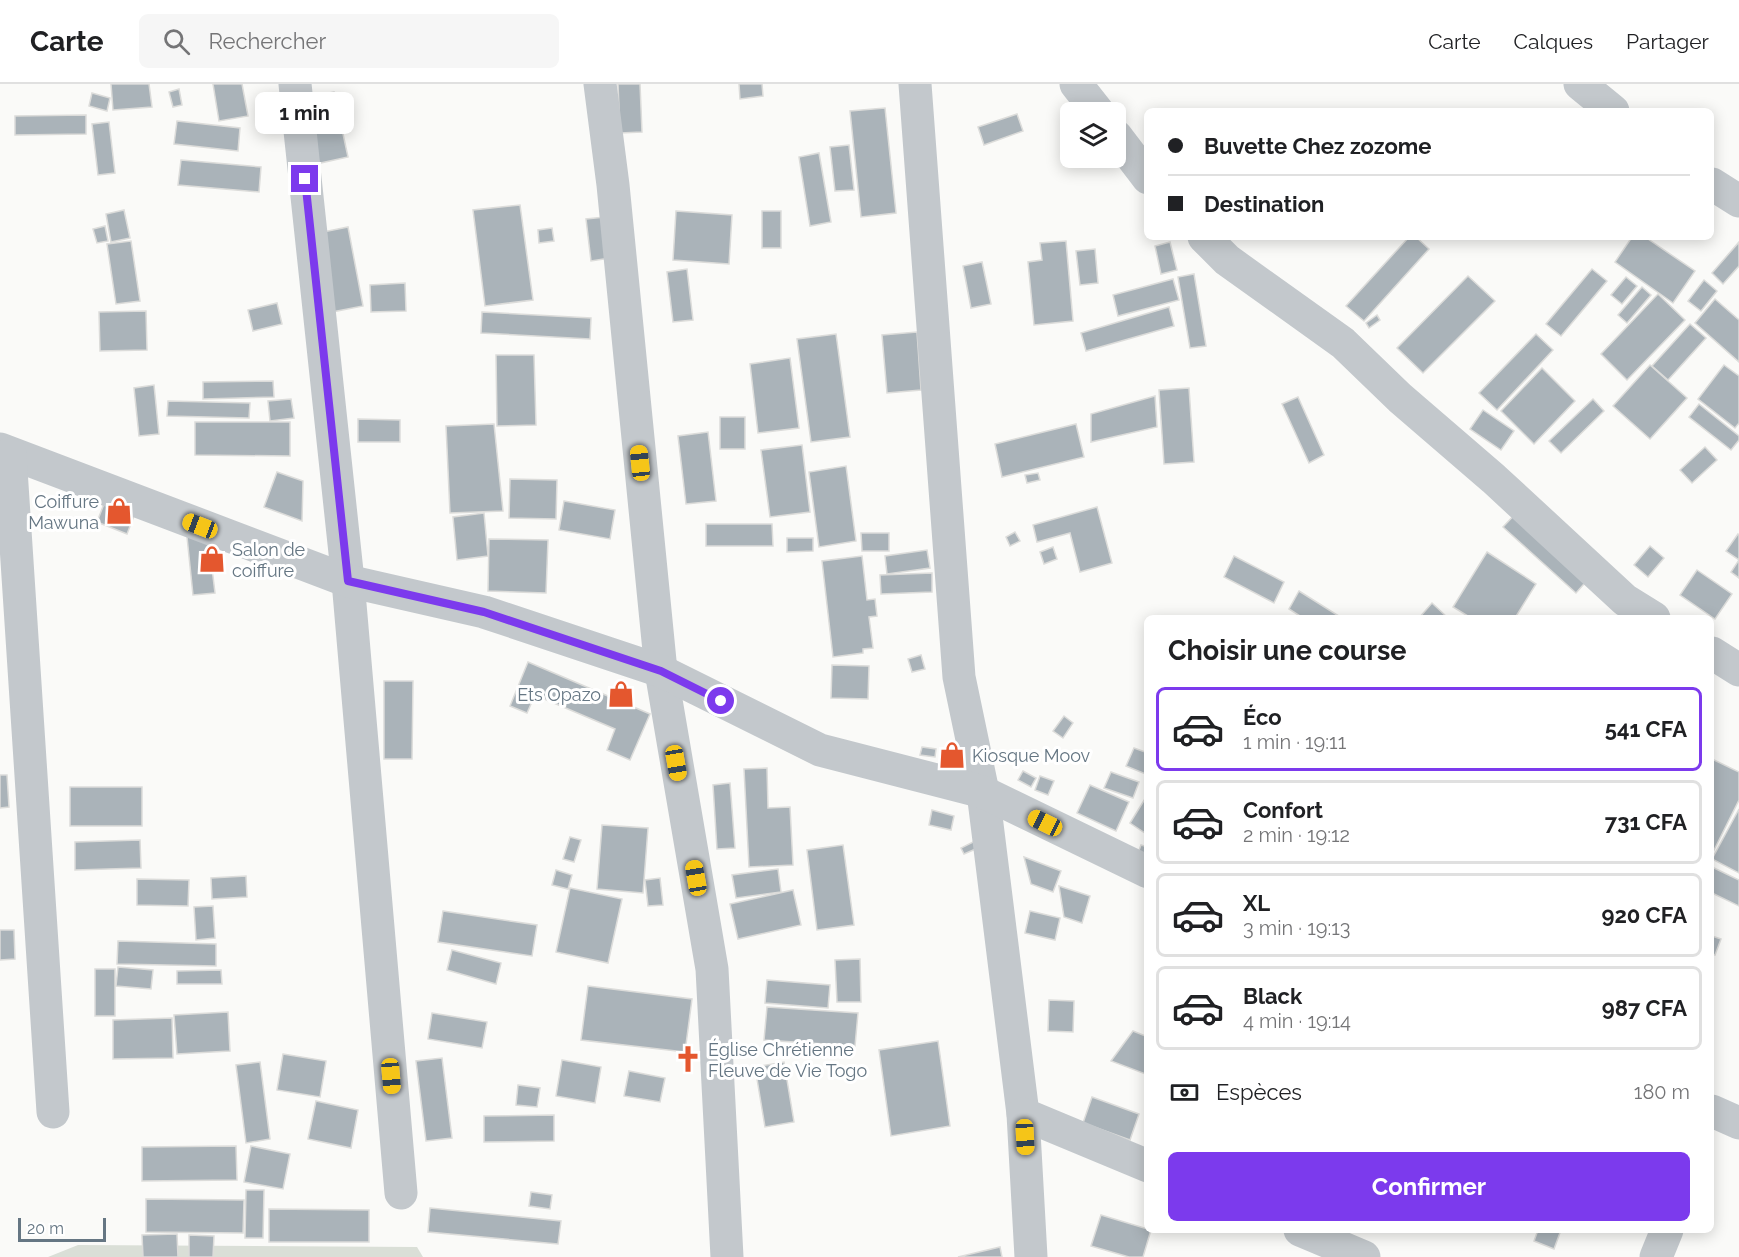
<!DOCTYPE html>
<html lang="fr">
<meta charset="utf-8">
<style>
body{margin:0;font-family:Raleway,sans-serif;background:#f6f6f6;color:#202124;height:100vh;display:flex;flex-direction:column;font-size:22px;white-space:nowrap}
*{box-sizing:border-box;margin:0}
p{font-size:20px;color:#757577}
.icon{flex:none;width:33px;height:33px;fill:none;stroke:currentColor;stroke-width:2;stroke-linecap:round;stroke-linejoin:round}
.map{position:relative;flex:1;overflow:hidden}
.drawer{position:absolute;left:1144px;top:531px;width:570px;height:618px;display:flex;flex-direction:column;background:#fff;border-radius:9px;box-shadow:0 3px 15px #0003}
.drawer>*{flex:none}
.banner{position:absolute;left:1144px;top:24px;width:570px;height:132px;border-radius:9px;box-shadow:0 3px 15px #0003;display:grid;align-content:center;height:132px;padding:0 24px;background:#fff}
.controls{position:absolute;left:1060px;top:18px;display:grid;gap:12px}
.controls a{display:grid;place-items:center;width:66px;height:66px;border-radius:9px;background:#fff;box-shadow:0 3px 15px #0003;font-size:30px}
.scale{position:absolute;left:18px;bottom:15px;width:88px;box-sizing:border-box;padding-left:6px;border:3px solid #657683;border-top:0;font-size:16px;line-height:21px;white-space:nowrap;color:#657683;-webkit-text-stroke:4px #fff;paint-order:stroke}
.end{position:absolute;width:27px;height:27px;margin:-14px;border:8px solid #7c3aed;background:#fff;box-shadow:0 0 0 3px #fff}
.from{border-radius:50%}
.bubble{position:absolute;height:42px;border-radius:9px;background:#fff;box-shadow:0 3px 15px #0003;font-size:20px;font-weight:700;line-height:42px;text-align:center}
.car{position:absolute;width:18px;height:36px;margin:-18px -9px;border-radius:8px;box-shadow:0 0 4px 2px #0007;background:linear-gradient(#f5c518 24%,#345 0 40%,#f5c518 0 76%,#345 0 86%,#f5c518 0)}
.banner b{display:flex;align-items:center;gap:21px;height:57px;font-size:22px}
.banner b+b{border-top:2px solid #e0e0e0}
.banner i{width:15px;height:15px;background:#202124}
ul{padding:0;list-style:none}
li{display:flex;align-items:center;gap:18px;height:84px;margin:0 12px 9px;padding:0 12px;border:3px solid #e0e0e0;border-radius:9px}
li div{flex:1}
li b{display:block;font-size:22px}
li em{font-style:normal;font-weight:700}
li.on{border-color:#7c3aed}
li>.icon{width:54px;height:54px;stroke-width:1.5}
h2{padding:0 24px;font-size:27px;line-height:72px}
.pay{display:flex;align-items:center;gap:15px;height:66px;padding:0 24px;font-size:22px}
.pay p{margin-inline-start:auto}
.primary-button{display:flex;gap:12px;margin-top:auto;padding:12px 24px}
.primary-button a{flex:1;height:69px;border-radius:9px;background:#7c3aed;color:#fff;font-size:24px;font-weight:700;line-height:69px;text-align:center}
header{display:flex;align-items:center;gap:36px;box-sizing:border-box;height:84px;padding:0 30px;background:#fff;border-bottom:2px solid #e0e0e0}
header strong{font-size:28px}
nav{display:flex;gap:33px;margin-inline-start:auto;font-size:21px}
.search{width:420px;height:54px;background:#f6f6f6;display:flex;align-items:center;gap:15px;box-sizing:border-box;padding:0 21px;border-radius:9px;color:#757577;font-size:22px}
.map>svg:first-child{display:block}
.green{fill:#dadfd7}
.building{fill:#aab3b9;stroke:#dcdcda;stroke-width:1.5}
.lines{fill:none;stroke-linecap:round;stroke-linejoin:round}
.street{stroke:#c3c8cc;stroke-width:33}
.route{stroke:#7c3aed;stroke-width:8}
.labels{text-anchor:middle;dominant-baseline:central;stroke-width:6;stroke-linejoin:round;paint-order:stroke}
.poi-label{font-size:18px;fill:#657683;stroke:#fff;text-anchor:start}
</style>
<header>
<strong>Carte</strong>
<div class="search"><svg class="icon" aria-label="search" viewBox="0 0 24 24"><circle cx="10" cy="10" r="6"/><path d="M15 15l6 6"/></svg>Rechercher</div>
<nav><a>Carte</a><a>Calques</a><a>Partager</a></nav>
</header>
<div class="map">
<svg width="1739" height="1173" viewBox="0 0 1739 1173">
<rect width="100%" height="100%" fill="#fafaf8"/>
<polygon class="green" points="78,1161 417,1163 423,1173 48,1173"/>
<g class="building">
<polygon points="111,0 149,0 152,23 113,26"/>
<polygon points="213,0 242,0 248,32 219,37"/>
<polygon points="618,0 640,0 642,48 620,49"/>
<polygon points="739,0 762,0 763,12 740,15"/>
<polygon points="179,5 182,21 173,23 169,8"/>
<polygon points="334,8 348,73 316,80 302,15"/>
<polygon points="92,9 110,14 107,27 89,22"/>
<polygon points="885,24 896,129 861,133 850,27"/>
<polygon points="1017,30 1023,47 984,61 978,43"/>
<polygon points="86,31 86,50 15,51 15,32"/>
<polygon points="177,37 240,44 238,67 174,60"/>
<polygon points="109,38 115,89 98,91 92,40"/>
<polygon points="849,61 854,106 835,107 830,63"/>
<polygon points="819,69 831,138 810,142 799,73"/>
<polygon points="181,76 261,83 259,108 178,101"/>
<polygon points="520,121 533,216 485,222 473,126"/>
<polygon points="124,126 130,154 111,158 106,130"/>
<polygon points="676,127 732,131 729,180 673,176"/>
<rect x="762" y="127" width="19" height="37"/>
<polygon points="605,133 610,174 591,177 586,135"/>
<polygon points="105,142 108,157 97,159 93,145"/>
<polygon points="348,143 363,222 332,228 318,149"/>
<polygon points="552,144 554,157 539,159 538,146"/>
<polygon points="1409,153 1416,153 1429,165 1364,237 1346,222"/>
<polygon points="1632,153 1645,153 1695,187 1673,219 1615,178"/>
<polygon points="131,157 140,217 116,220 107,160"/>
<polygon points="1066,157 1073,237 1034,241 1028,178 1042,176 1040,159"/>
<polygon points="1170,158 1177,186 1161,190 1155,162"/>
<polygon points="1739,158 1739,182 1723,200 1712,189"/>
<polygon points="1095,165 1098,199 1080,201 1076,167"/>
<polygon points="982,178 991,220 971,224 963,182"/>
<polygon points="687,185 693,236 673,238 667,188"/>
<polygon points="1592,185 1607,197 1561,252 1546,240"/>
<polygon points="1194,190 1206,262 1190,264 1178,193"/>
<polygon points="1468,192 1495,217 1423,289 1397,264"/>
<polygon points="1626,193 1637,202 1622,220 1611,211"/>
<polygon points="1173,195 1179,216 1118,232 1113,211"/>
<polygon points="1704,196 1717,207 1701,227 1688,217"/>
<polygon points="405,199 406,227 371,228 370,201"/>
<polygon points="1642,203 1651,211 1627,239 1618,231"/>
<polygon points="1658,210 1685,236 1627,296 1601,270"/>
<polygon points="1715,215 1739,236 1739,278 1695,239"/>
<polygon points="277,219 282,240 253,247 248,226"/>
<polygon points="1169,223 1174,242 1086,267 1081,249"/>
<polygon points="146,227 147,266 100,267 99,228"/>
<polygon points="482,228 591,234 590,255 481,249"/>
<polygon points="1377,231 1380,236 1369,244 1366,239"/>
<polygon points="1690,240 1706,254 1668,296 1652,282"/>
<polygon points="917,248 921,306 887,309 882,251"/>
<polygon points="836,250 850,353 811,358 797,255"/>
<polygon points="1536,250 1553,266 1497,326 1479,309"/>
<polygon points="496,271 534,271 536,341 497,342"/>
<polygon points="790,274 799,344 758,349 750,280"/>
<polygon points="1650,281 1687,314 1650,355 1613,322"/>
<polygon points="1724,281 1739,292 1739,339 1735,344 1698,315"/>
<polygon points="1542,284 1575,317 1534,360 1501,327"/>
<polygon points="273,297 274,313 203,315 203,298"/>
<polygon points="154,301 159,350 139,352 134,304"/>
<polygon points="1189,304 1194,378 1164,380 1159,306"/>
<polygon points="1155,312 1157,343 1091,358 1091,330"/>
<polygon points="1298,313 1324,371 1309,379 1282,320"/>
<polygon points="291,315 294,334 270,337 268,317"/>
<polygon points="1593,315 1604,327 1561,369 1549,357"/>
<polygon points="168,317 250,319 249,334 167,332"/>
<polygon points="1699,320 1739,352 1739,356 1731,366 1689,333"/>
<polygon points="1483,326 1514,347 1501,366 1470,345"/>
<rect x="720" y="333" width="25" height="32"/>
<polygon points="358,335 400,336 400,358 358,358"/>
<polygon points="195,338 290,338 290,372 195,371"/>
<polygon points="494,340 503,427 450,429 446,342"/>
<polygon points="1076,340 1084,373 1002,393 995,360"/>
<polygon points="708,348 716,417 686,420 678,352"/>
<polygon points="802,361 810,428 770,433 761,366"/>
<polygon points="1705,363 1717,376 1692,399 1680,386"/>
<polygon points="846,382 856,457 819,463 809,388"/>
<polygon points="277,388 303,397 302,437 264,423"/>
<polygon points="1038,389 1040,396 1027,399 1025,391"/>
<polygon points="510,395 557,396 556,435 509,434"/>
<polygon points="107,412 137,424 127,450 97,438"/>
<polygon points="564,417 615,426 610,455 559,446"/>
<polygon points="1097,423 1112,479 1080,488 1070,449 1037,458 1033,441"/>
<polygon points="1519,426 1591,492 1576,509 1503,443"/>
<polygon points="484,429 488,472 457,476 453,433"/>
<polygon points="706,440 772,440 773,462 706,462"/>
<polygon points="1015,448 1020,457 1010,462 1006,453"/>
<polygon points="861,449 889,449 889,467 862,467"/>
<polygon points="1738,450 1739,451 1739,494 1731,488 1739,476 1726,467"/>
<polygon points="208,451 215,509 193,511 187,453"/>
<polygon points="787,454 813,454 813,467 787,468"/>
<polygon points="489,455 548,456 546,509 488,507"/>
<polygon points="1650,462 1664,474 1648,493 1634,481"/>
<polygon points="1053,463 1057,475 1044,480 1040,468"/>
<polygon points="927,466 930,484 887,490 885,472"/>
<polygon points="1487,468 1536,500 1515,534 1471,534 1453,523"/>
<polygon points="862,472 867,516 875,515 877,532 869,533 873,564 863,565 863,569 833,573 822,477"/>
<polygon points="1234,472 1284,498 1274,519 1224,493"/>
<polygon points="1697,486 1732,510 1715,535 1680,511"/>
<polygon points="932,489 932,508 881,510 880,491"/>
<polygon points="1299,507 1342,534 1303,534 1289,525"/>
<polygon points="1432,519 1448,534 1419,534"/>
<polygon points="921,571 925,585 912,588 908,575"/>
<polygon points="528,578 650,630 630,676 607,666 615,645 535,611 527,629 510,622"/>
<polygon points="832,581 869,582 868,615 831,614"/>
<polygon points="384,597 413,597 412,675 384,675"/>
<polygon points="1064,632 1073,639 1063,654 1053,647"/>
<polygon points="922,663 936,665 935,673 920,671"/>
<polygon points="1134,664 1148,669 1148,691 1126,682"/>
<polygon points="1712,675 1739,688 1739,716 1712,770"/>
<polygon points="767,684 768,724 790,723 793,781 749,783 744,685"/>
<polygon points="1023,687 1036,694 1031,703 1018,696"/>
<polygon points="1111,688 1139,698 1133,714 1104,704"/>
<polygon points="0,691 7,691 9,723 0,724"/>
<polygon points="1040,692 1054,697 1048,711 1035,706"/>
<polygon points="730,699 735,764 717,765 713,701"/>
<polygon points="1090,701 1129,718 1116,747 1077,729"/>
<rect x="70" y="703" width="72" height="39"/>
<polygon points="1148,710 1148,751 1130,739"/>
<polygon points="1739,725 1739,789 1712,775"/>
<polygon points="932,726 954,732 951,746 929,741"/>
<polygon points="602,741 648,744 643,809 597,805"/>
<polygon points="570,753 581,756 574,778 563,775"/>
<polygon points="140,756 141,784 75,786 75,758"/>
<polygon points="975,757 978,764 964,770 961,764"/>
<polygon points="843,761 854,841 817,846 807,766"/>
<polygon points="1141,761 1148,763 1146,771 1138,769"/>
<polygon points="1024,773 1061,787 1053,808 1031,800"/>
<polygon points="1712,783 1739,796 1739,822 1712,809"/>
<polygon points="778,785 781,808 736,814 732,791"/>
<polygon points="556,786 572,791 568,805 552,801"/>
<polygon points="246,792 247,813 212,815 211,794"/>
<polygon points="660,794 663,821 648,822 645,796"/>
<polygon points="137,795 189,796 188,822 137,821"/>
<polygon points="1059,802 1090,812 1082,839 1064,833"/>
<polygon points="570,804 622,815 608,879 556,868"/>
<polygon points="793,806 801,841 738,855 730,820"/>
<polygon points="213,822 215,854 196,856 194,823"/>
<polygon points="443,827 537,841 532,872 438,858"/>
<polygon points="1030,827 1060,834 1055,856 1025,849"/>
<polygon points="0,846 14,846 15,875 0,876"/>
<polygon points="1712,852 1721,855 1715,871 1712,870"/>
<polygon points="118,857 216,860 216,882 117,880"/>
<polygon points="452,866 501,879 496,900 447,886"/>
<polygon points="860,875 861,918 837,918 835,876"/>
<polygon points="118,883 153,886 151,905 116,902"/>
<rect x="95" y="885" width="20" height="47"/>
<polygon points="221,886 222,900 177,900 177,887"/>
<polygon points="767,896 830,901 828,924 765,919"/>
<polygon points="588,902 692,915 685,968 581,956"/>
<polygon points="1049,916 1074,917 1073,948 1048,947"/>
<polygon points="767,923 858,929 855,962 764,956"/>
<polygon points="228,928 230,967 177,970 174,931"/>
<polygon points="432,929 487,938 482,964 428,955"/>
<polygon points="172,934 173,974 113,975 113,936"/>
<polygon points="1133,947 1148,953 1148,991 1111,977"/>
<polygon points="938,957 950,1042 891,1052 879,966"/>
<polygon points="283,970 326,977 320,1013 277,1006"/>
<polygon points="442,974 452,1054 426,1057 416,977"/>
<polygon points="562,976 601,983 595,1019 556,1012"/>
<polygon points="260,978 270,1055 246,1059 236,981"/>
<polygon points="784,978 794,1038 765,1043 755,983"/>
<polygon points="629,987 665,994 660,1018 624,1012"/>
<polygon points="518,1001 540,1004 537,1023 516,1021"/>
<polygon points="1092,1013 1139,1030 1130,1056 1083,1039"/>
<polygon points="316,1017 358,1026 351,1064 308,1055"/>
<polygon points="554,1031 554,1057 484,1058 484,1032"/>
<polygon points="236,1062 237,1096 142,1097 142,1063"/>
<polygon points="251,1062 290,1070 283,1105 244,1098"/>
<polygon points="246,1106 264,1106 263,1154 245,1154"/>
<polygon points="531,1108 552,1111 550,1125 529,1122"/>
<polygon points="146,1115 244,1116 243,1149 146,1148"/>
<polygon points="430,1124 561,1137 558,1160 428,1148"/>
<polygon points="269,1125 369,1126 369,1158 269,1158"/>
<polygon points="1101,1131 1151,1146 1143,1173 1129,1173 1091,1162"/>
<polygon points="1538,1146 1561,1146 1554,1165 1534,1157"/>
<polygon points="177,1150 178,1173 143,1173 142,1151"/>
<polygon points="189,1151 214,1152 213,1173 189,1173"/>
<polygon points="1000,1163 1002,1173 958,1173"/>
</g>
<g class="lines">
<g class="street">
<polyline points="295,0 348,497 401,1109"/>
<polyline points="600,0 613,101 661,587 712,885 727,1173"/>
<polyline points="915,0 959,593 983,708 1023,1030 1031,1173"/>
<polyline points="1076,0 1098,28"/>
<polyline points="1580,0 1613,27"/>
<polyline points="1116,52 1148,94"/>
<polyline points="1712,100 1739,117"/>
<polyline points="1204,153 1227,176 1343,259 1400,314 1494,395 1625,516 1654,534"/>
<polyline points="0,365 348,497 484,528 661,587 820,666 983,708 1148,788"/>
<polyline points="10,370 53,1028"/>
<polyline points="1712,569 1739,586"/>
<polyline points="1712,1027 1739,1039"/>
<polyline points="1023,1030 1148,1082"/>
<polyline points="1300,1146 1364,1173"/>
<polyline points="1656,1173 1667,1146"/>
</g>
</g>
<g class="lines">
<polyline class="route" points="305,95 348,497 484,528 661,587 721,617"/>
</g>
<defs>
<symbol id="shop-bare" viewBox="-9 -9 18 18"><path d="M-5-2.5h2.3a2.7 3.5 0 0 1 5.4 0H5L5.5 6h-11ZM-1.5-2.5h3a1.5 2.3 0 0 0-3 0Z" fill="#e4572e" stroke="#fff" stroke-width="2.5" paint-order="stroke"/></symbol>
<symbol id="church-bare" viewBox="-9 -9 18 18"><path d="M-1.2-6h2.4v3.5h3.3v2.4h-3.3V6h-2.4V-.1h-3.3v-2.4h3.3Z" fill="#e4572e" stroke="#fff" stroke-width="2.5" paint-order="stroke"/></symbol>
</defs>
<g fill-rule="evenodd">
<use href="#shop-bare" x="100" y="408" width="38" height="38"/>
<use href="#shop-bare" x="193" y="456" width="38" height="38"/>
<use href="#shop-bare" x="602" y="591" width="38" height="38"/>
<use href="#shop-bare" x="933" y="652" width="38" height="38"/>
<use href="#church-bare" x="669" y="956" width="38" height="38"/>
</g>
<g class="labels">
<g class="poi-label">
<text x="99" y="417" text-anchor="end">Coiffure<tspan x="99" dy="21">Mawuna</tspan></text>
<text x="232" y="465">Salon de<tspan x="232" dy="21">coiffure</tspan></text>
<text x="601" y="610" text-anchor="end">Ets Opazo</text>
<text x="972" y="671">Kiosque Moov</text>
<text x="708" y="965">Église Chrétienne<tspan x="708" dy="21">Fleuve de Vie Togo</tspan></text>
</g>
</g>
</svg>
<div class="controls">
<a><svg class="icon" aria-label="layers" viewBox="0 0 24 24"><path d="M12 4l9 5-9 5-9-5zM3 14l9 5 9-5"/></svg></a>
</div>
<div class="scale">20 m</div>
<i class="end from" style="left:721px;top:617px"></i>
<i class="end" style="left:305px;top:95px"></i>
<div class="bubble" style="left:255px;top:8px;width:99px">1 min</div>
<i class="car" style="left:640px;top:379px;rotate:354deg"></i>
<i class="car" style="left:200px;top:442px;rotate:291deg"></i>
<i class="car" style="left:676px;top:679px;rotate:170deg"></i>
<i class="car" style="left:1045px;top:739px;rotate:296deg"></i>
<i class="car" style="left:696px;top:794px;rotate:350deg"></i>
<i class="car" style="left:391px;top:992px;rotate:175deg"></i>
<i class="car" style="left:1025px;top:1053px;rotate:177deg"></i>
<div class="banner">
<b><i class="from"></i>Buvette Chez zozome</b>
<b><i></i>Destination</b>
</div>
<section class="drawer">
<h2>Choisir une course</h2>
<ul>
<li class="on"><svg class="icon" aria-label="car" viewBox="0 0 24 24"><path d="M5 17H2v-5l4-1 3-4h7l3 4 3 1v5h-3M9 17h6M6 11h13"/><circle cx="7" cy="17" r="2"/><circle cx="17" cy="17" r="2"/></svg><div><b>Éco</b><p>1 min · 19:11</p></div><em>541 CFA</em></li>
<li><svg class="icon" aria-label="car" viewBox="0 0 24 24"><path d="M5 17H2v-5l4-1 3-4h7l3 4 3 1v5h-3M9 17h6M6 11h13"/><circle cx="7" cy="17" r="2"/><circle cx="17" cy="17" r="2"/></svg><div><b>Confort</b><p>2 min · 19:12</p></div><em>731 CFA</em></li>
<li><svg class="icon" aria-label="car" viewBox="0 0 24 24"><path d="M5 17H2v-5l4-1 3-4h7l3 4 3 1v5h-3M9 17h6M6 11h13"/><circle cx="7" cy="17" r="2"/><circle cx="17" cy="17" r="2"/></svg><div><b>XL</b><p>3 min · 19:13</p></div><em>920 CFA</em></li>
<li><svg class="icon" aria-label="car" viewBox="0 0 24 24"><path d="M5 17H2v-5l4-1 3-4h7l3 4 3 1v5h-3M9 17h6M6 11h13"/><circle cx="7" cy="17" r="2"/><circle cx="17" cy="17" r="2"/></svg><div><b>Black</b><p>4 min · 19:14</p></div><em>987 CFA</em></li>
</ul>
<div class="pay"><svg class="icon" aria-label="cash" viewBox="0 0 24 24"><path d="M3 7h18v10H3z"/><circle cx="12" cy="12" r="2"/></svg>Espèces<p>180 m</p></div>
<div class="primary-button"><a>Confirmer</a></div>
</section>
</div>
